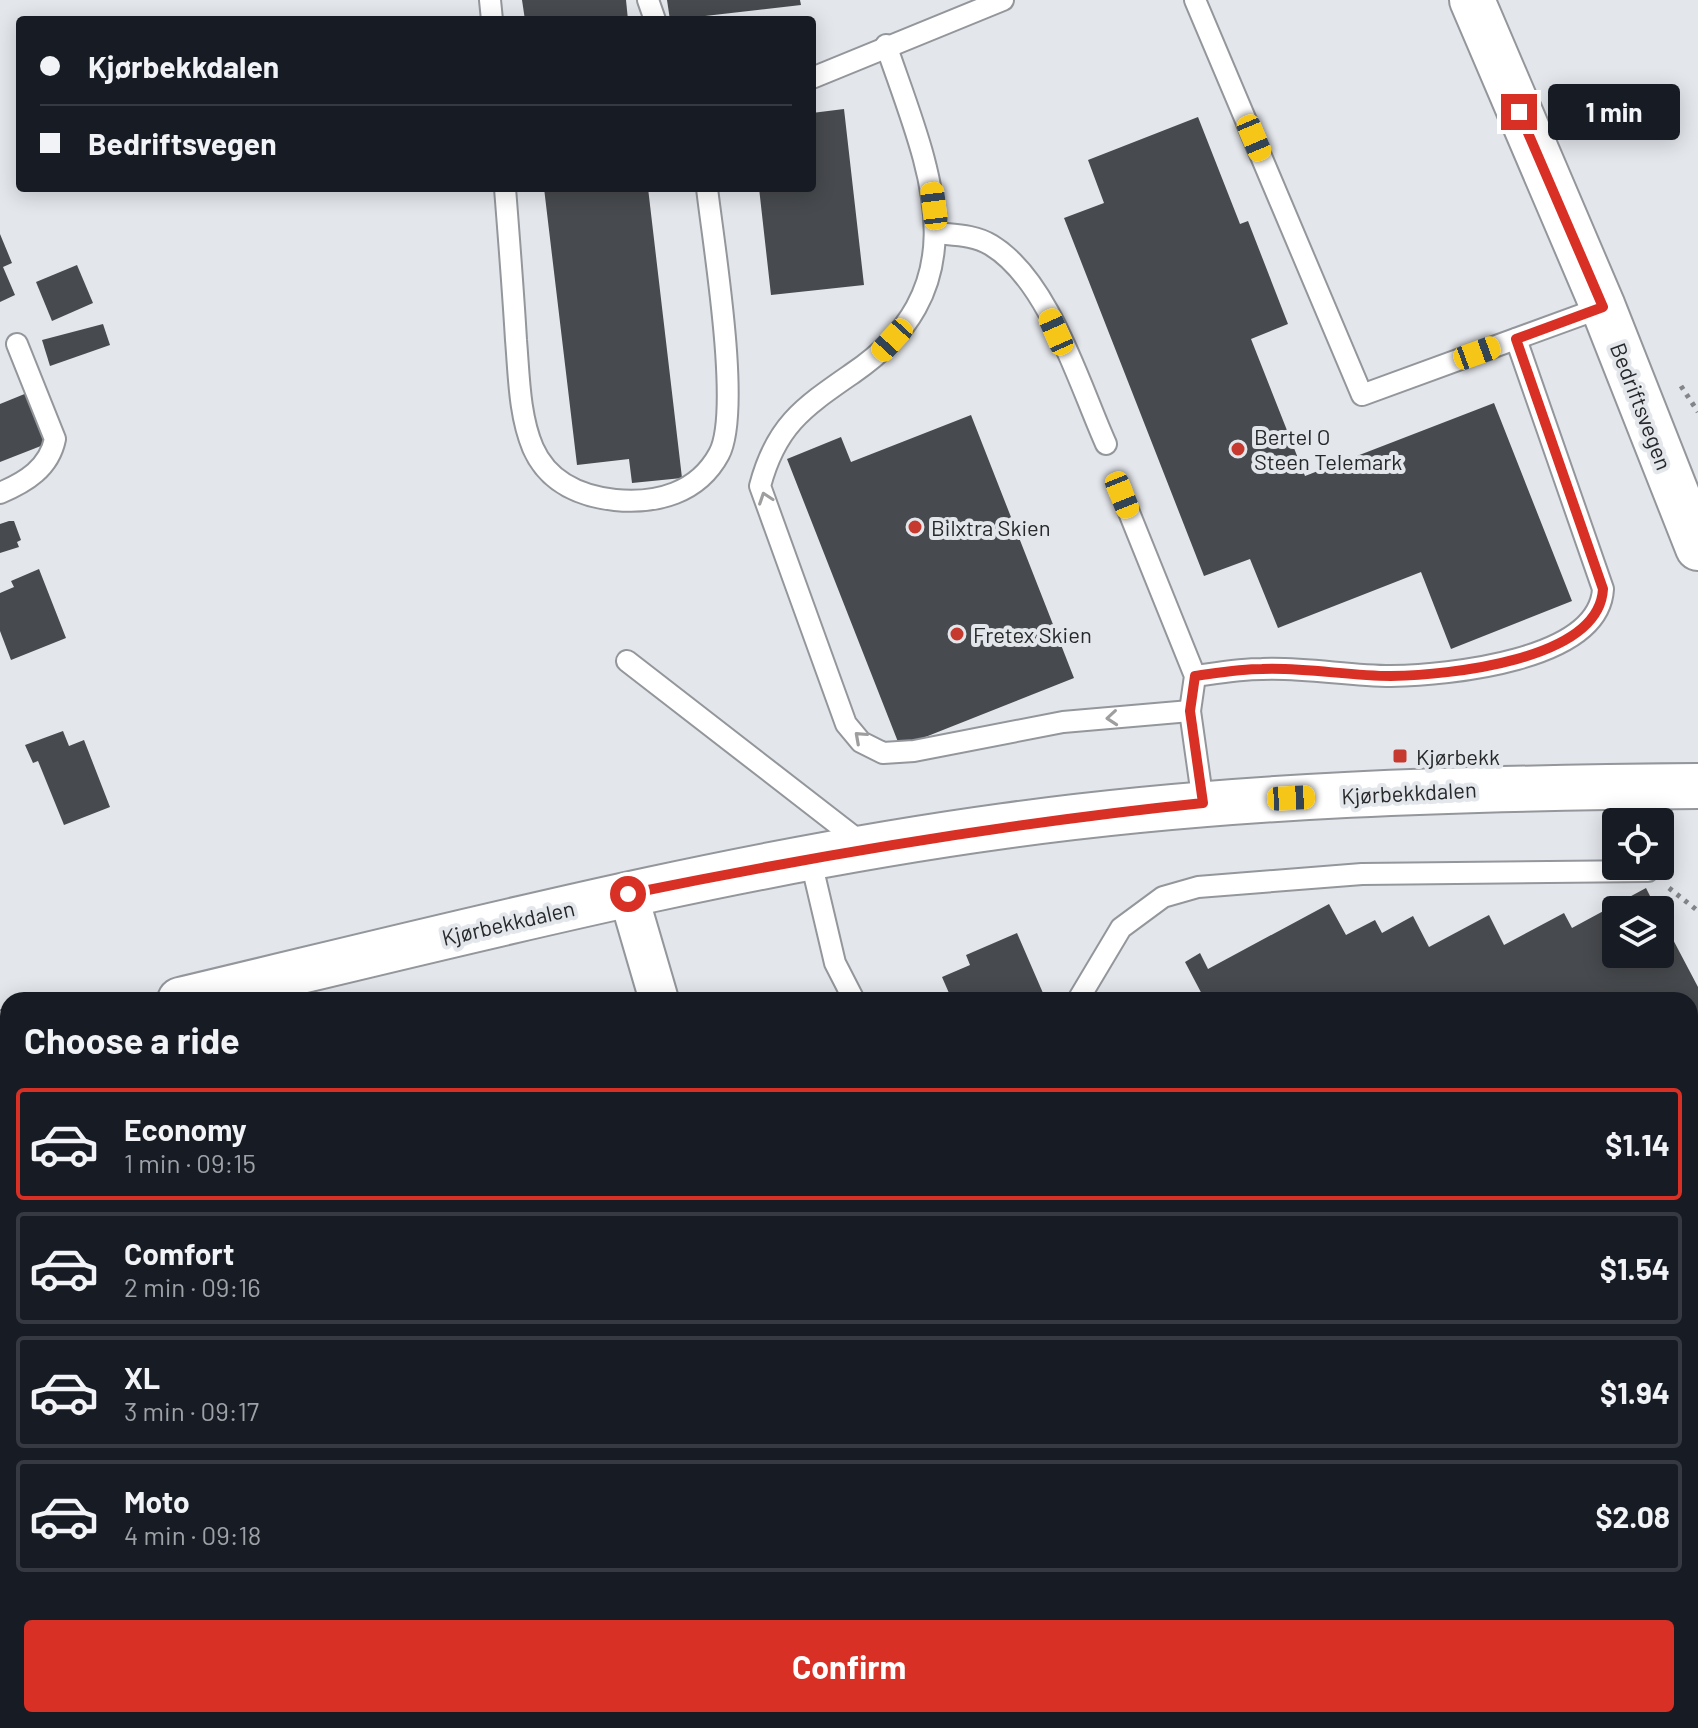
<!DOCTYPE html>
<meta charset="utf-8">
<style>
body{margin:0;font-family:Barlow,sans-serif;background:#242831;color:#f1f3f6;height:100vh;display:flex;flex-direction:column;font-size:30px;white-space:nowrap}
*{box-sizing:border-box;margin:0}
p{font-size:26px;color:#9ea1a6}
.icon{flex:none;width:44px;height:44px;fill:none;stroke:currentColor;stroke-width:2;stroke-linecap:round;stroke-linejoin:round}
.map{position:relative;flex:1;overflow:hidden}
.drawer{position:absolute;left:0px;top:992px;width:1698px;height:736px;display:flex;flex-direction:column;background:#171b24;border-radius:24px 24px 0 0;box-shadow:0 4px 20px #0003}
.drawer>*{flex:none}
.guide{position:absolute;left:16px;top:16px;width:800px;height:176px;border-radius:8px;box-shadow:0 4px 20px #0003;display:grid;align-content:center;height:176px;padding:0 24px;background:#171b24}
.tools{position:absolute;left:1602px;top:808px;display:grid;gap:16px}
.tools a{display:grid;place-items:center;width:72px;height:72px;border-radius:8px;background:#171b24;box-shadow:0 4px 20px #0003;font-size:40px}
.end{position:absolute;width:36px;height:36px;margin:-18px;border:10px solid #d93025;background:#fff;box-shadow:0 0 0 4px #fff}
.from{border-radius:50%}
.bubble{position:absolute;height:56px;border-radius:8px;background:#171b24;box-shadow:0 4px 20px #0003;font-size:26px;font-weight:700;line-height:56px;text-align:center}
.car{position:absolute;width:24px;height:48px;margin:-24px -12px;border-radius:10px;box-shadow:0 0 6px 2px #0007;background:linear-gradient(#f5c518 24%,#345 0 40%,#f5c518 0 76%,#345 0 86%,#f5c518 0)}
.guide b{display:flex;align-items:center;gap:28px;height:76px;font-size:30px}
.guide b+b{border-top:2px solid #363941}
.guide i{width:20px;height:20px;background:#f1f3f6}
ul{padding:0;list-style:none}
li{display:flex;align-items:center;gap:24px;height:112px;margin:0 16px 12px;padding:0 8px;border:4px solid #363941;border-radius:8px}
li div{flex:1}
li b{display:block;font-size:30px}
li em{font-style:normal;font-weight:700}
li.current{border-color:#d93025}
li>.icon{width:72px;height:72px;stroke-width:1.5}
h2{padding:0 24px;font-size:36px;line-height:96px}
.button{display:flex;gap:16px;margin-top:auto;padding:16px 24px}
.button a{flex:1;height:92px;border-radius:8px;background:#d93025;color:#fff;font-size:32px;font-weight:700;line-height:92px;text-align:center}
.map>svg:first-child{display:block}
.forest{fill:url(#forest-crowns)}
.building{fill:#474a4e}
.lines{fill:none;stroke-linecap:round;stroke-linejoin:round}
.service-casing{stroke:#93969b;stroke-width:24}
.minor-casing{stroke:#93969b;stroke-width:42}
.tertiary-casing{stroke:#93969b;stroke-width:48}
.path{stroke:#838589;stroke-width:5;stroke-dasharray:4 6;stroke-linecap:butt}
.service{stroke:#fff;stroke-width:20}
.minor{stroke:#fff;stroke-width:38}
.tertiary{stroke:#fff;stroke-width:44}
.oneway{stroke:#9e9e9f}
.route{stroke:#d93025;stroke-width:10}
.poi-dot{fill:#c6392f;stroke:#e3e6eb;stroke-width:3}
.labels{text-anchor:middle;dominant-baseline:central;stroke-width:8;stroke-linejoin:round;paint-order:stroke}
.street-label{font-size:22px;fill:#27282a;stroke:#e3e6eb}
.poi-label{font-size:22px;fill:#27282a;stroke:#e3e6eb;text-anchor:start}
</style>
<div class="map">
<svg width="1698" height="1728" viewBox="0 0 1698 1728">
<defs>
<pattern id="forest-crowns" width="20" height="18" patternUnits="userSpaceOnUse" patternTransform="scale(2)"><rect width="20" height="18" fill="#dda9a1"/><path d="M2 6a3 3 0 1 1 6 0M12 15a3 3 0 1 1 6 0" fill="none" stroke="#b38a83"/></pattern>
</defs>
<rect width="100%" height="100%" fill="#e3e6eb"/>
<polygon class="forest" points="970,1720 1176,1720 1181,1728 967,1728"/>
<g class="building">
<polygon points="522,0 626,0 628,20 525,20"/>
<polygon points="667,0 800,0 801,5 670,20"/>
<polygon points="844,109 864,285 771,295 759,188 812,188 812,113"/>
<polygon points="1198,117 1240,224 1248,221 1288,324 1251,339 1305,476 1494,403 1572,601 1451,649 1421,572 1278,628 1250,559 1204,576 1064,218 1104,203 1088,160"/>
<polygon points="544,188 648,188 682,478 632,483 629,459 577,465"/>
<polygon points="0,234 12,263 3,267 15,295 0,302"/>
<polygon points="77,265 93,303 52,321 36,282"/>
<polygon points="103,324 110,345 50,366 42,340"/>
<polygon points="27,393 46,444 0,462 0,404"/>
<polygon points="971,415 1074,678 900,747 787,459 841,437 851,462"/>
<polygon points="9,521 14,521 21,540 17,542 19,547 0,553 0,524"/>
<polygon points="39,569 66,638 11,660 0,631 0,593 14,587 11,581"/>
<polygon points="63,731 69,746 84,740 110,807 64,825 38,761 33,763 25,745"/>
<polygon points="1646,888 1657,910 1616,910 1616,954 1660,954 1660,915 1698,987 1698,1055 1690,1059 1690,1000 1205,1000 1185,962 1200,953 1208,969 1329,904 1346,935 1375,920 1382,933 1413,916 1429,947 1489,915 1504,945 1564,913 1572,928"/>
<polygon points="1017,933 1046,1000 952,1000 942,977 970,965 966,955"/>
<polygon points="1698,1131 1698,1335 1690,1340 1690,1135"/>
<polygon points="1698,1704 1698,1728 1653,1728 1668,1720 1690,1720 1690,1708"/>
<polygon points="55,1720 452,1720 453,1728 55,1728"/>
<polygon points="1392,1720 1550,1720 1554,1728 1377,1728"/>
</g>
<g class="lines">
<defs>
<g id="service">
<polyline points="490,0 492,20"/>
<polyline points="648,0 655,20"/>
<polyline points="1195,0 1362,395 1603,307"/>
<path d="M886,45C927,165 985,283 853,373C804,407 776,425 760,486L846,724L861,742L883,753L914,751L1063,722L1190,711"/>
<polyline points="812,78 1003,0"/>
<path d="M505,188C509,239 513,289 516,340C519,375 519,415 533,448C548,482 579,496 615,500C657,504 698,493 719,454C742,411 713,242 707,188"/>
<path d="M937,233C955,235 975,235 991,245C1049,280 1079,384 1106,444"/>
<path d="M0,493C26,482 49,468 55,439L17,344"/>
<polyline points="1122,495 1195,676 1190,711 1203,803"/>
<polyline points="627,661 867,847"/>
<path d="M1195,676C1217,673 1240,669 1262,669C1305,667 1348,676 1391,676C1448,675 1599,661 1603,589L1516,339"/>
<polyline points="810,857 835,963 854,1000"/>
<polyline points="1078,1000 1121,928 1163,897 1198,887 1362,874 1648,871"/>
<polyline points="1690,1499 1698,1495"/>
<polyline points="733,1720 738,1728"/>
<polyline points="16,1728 16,1720"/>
</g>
<g id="minor">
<polyline points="628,894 659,1000"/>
<polyline points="874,1728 876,1720"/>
</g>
<g id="tertiary">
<polyline points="1472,0 1603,307 1698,548"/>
<path d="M180,1000C453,935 726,864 1004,826C1234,794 1466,788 1698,786"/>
<polyline points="0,1033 8,1033"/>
</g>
</defs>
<use href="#service" class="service-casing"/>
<use href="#minor" class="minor-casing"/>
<use href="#tertiary" class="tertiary-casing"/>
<g class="path">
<polyline points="1681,386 1698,412"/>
<polyline points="1669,888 1698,911"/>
</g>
<use href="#service" class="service"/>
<use href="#minor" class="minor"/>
<use href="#tertiary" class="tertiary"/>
</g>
<defs><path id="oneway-chevron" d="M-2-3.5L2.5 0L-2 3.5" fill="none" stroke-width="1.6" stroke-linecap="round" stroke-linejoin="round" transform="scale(2)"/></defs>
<g class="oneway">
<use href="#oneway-chevron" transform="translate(765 498) rotate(-109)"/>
<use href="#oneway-chevron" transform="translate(1112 718) rotate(175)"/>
<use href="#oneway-chevron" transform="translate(860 737) rotate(-138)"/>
</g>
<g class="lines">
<path class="route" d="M628,894C819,855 1009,823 1203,803L1190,711L1195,676C1217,673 1240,669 1262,669C1305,667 1348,676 1391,676C1447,675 1599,661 1603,589L1516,339L1603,307L1519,112"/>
</g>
<g class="poi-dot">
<circle cx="1238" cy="449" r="8"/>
<circle cx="915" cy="527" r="8"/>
<circle cx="957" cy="634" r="8"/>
<rect x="1392" y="748" width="16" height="16" rx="4"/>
</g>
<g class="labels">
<g class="street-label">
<text transform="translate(1642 406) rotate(69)">Bedriftsvegen</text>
<text transform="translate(1409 792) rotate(-3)">Kjørbekkdalen</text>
<text transform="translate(508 922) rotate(-13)">Kjørbekkdalen</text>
</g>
<g class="poi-label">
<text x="1254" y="436">Bertel O<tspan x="1254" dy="25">Steen Telemark</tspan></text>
<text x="931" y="527">Bilxtra Skien</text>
<text x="973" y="634">Fretex Skien</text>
<text x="1416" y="756">Kjørbekk</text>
</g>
</g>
</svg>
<div class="tools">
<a><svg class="icon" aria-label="locate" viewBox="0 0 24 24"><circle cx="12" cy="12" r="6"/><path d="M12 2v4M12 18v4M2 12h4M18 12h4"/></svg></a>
<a><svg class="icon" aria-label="layers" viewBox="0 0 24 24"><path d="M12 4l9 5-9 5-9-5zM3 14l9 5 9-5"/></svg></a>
</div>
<i class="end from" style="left:628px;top:894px"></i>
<i class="end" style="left:1519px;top:112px"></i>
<div class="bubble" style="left:1548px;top:84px;width:132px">1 min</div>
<i class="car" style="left:1254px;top:138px;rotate:157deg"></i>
<i class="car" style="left:934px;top:206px;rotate:353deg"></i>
<i class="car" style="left:1056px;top:332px;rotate:336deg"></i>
<i class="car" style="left:892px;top:340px;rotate:222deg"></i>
<i class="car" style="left:1477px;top:353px;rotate:70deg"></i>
<i class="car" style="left:1122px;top:495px;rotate:158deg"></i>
<i class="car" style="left:1291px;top:798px;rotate:87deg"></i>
<div class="guide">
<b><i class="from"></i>Kjørbekkdalen</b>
<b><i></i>Bedriftsvegen</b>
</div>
<section class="drawer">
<h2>Choose a ride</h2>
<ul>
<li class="current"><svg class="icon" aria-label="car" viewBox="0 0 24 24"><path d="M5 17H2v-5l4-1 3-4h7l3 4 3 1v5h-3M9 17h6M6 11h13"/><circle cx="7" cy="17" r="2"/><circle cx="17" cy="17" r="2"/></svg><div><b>Economy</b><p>1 min · 09:15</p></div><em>$1.14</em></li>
<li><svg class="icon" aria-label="car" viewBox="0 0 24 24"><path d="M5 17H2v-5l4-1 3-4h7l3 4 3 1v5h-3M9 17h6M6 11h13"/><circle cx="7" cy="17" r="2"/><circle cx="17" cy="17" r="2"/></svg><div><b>Comfort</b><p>2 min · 09:16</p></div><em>$1.54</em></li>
<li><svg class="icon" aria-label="car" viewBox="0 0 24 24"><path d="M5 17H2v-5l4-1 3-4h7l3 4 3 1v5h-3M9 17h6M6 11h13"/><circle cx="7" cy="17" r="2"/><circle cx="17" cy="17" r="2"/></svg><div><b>XL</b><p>3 min · 09:17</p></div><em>$1.94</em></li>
<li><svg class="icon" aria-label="car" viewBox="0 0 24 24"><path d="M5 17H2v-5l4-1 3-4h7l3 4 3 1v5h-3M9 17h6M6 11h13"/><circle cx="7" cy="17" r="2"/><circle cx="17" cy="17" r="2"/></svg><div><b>Moto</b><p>4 min · 09:18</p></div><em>$2.08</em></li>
</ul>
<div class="button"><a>Confirm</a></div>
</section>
</div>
